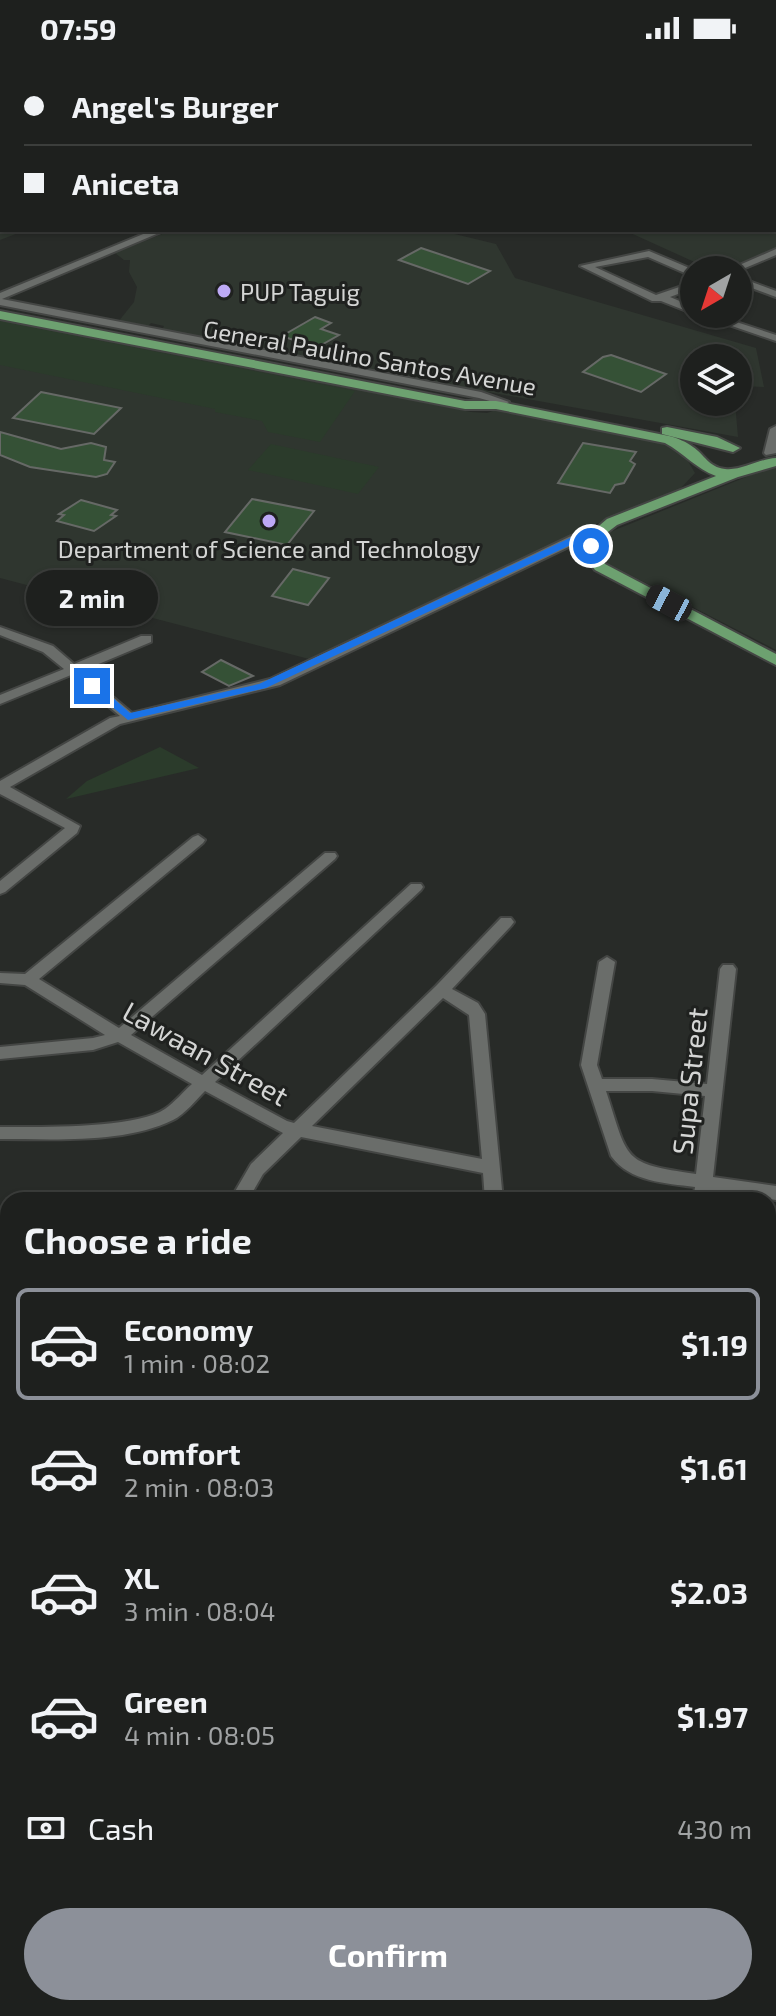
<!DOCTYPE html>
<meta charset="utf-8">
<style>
body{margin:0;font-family:"Exo 2",sans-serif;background:#262827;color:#f1f3f6;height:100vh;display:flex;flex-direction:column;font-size:30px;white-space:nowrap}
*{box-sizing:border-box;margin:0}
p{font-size:26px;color:#a1a3a4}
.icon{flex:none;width:44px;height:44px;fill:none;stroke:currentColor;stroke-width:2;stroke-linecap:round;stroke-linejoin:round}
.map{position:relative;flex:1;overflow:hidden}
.details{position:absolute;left:0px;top:1136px;width:776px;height:824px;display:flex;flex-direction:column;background:#1e201e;border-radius:24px 24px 0 0;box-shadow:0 2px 6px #0004,0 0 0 2px #3c3e3c}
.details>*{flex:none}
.guide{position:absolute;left:0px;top:0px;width:776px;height:176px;box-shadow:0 2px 6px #0004,0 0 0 2px #3c3e3c;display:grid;align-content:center;height:176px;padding:0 24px;background:#1e201e}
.needle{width:52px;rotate:219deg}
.fabs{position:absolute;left:680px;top:200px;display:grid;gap:16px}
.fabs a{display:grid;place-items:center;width:72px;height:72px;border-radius:50%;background:#1e201e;box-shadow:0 2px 6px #0004,0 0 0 2px #3c3e3c;font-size:40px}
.end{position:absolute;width:36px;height:36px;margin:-18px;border:10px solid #1a73e8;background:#fff;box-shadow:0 0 0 4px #fff}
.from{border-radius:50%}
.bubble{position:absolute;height:56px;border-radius:28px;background:#1e201e;box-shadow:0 2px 6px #0004,0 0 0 2px #3c3e3c;font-size:26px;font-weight:700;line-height:56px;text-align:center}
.car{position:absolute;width:24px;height:48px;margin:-24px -12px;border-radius:10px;box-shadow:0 0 6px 2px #0007;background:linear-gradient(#222 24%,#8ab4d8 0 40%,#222 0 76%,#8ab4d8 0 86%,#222 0)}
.guide b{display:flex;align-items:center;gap:28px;height:76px;font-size:30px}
.guide b+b{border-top:2px solid #3c3e3c}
.guide i{width:20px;height:20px;background:#f1f3f6}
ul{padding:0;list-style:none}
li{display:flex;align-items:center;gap:24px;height:112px;margin:0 16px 12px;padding:0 8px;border:4px solid transparent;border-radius:12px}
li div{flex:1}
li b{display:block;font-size:30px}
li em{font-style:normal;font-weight:700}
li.current{border-color:#8c9099}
li>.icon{width:72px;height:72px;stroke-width:1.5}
h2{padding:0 24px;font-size:36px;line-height:96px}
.pay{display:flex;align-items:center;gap:20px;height:88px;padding:0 24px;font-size:30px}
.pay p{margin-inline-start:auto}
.primary-button{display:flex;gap:16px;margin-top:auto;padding:16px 24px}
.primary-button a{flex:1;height:92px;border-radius:48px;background:#8c9099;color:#fff;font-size:32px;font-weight:700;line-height:92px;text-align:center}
.status{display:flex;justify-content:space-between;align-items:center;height:56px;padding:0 40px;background:#1e201e;direction:ltr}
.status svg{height:22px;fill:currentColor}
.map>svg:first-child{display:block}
.built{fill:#2f362f}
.green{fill:#2b3b2b}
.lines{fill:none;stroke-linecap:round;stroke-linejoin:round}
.stream{stroke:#405141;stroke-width:2}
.building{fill:#355136;stroke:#666966;stroke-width:2}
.minor-casing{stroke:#444644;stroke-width:4}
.major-casing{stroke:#444644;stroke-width:4}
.minor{fill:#6a6d6a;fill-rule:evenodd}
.major{fill:#6da170;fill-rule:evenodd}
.route{fill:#1a73e8}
.poi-dot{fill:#bda9f5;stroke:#1f211f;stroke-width:3}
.labels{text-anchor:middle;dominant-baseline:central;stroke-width:6;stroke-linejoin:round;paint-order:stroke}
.far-poi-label{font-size:24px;fill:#d4d5d4;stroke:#1f211f;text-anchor:start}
.far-street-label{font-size:24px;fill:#d4d5d4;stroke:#1f211f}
.street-label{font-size:28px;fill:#d4d5d4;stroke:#1f211f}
</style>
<div class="status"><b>07:59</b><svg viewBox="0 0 49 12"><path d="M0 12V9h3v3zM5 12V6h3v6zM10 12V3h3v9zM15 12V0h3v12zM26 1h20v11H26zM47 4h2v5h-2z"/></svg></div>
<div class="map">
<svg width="776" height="1960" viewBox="0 0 776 1960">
<rect width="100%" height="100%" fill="#282b28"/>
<g class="built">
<polygon points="0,0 264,0 271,2 2,2 2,174 26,174 0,184"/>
<polygon points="387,0 776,0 776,193 723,214 712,214 624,174 774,174 774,2"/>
<polygon points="172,174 438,174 496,188 515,222 756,292 764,331 738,330 738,302 694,302 694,346 735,346 738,381 216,287 161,276 164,270 151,267 147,271 118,266 134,246 137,231 129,216 130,204 124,204 115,197"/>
<polygon points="0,263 471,356 487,357 496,354 657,385 685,400 695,417 680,433 577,476 309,603 0,522"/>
<polygon points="776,409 776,594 603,505 601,492 610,476"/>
<polygon points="768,1435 776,1437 776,1941 768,1942"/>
<polygon points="8,1790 8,1952 722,1952 683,1960 0,1960 0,1804"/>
</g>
<g class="green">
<polygon points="0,265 355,335 320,386 268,376 262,365 215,356 215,353 0,309"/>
<polygon points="271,388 379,411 358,438 248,414"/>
<polygon points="160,691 199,712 66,743 87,725"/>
</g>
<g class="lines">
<polyline class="stream" points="376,0 380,2"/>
</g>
<g class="building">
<polygon points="421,192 490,215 468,228 399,204"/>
<polygon points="315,261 331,267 321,273 339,279 316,292 282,280"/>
<polygon points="611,299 666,318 641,336 583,316 603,301"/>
<polygon points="41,336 121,352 94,378 13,362"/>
<polygon points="0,376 61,393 91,387 106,391 104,404 115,406 107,418 96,421 30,411 0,399"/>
<polygon points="583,387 636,396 630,405 635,408 624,427 615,429 610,437 558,427"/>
<polygon points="252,443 314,455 287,489 225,476"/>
<polygon points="81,444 117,454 111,459 116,460 94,475 57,465 64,459 59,458"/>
<polygon points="293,513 329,522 308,549 272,540"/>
<polygon points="221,604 253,620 229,630 202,616"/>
</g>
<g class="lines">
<defs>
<g id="minor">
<polygon points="265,0 278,0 280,2 267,2"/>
<rect x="431" y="0" width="8" height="2"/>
<polygon points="774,47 776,48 776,54 774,53"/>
<polygon points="153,174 166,174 2,243 481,336 509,346 504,349 479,342 0,249 0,237"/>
<polygon points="776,193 776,199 738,215 728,214"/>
<polygon points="649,195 694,214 694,221 648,201 595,211 656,239 694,226 694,232 670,241 694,251 694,258 661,245 652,245 580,210"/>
<polygon points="738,221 776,235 776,241 738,227"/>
<polygon points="697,258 712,258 776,279 776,285"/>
<polygon points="776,370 776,397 766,399 764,397 770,373"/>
<polygon points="595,475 601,479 599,482 579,486 280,629 120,668 10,731 80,770 77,777 5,836 0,838 0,825 65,772 0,738 0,725 110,662 120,660 71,619 0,648 0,639 64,613 43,596 0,579 0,571 53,590 74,608 141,580 151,580 151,586 82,615 132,657 270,623 571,480"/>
<path d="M198,779L205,784L203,787L39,923L119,972L325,797H335L337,800L335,803L131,979L202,1019L411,828H421L423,831L421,834L215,1026L287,1065L294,1067L436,930L501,862H511L514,866L511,870L452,933L478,947L485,958L503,1144H485L483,1117L301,1081L263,1118L248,1144H230L251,1108L283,1077L205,1035C196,1044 185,1058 173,1064C124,1088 53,1083 0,1083V1071C37,1071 136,1073 165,1053C175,1046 183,1036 192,1028L118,986L93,994L0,1003V991L93,982L105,979L25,929L0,927V917L25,918L193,781ZM443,942L469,959L482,1103L312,1070Z"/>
<path d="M607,901L615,906L597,1009L602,1023H652L707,1028L720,913L723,909H733L736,913L713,1121L776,1130V1144L712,1134L711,1144H693L695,1131C665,1127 630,1126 611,1100L581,1009L599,906ZM606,1035H652L705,1040L696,1118C621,1107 629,1105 606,1035Z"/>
<rect x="0" y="1157" width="8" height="14"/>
<rect x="0" y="1250" width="8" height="14"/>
<polygon points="768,1272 776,1274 776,1290 768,1288"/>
<polygon points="8,1354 8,1370 0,1371 0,1355"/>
<polygon points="768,1380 776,1381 776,1397 768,1396"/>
<polygon points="8,1466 8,1484 0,1485 0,1467"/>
<polygon points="776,1553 776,1573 768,1575 768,1555"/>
<polygon points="8,1655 8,1683 0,1687 0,1658"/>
<polygon points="776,1793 776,1815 768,1816 768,1794"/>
<polygon points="0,1937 8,1937 8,1952 19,1952 16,1957 0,1960"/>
<polygon points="774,1948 776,1960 762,1960 765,1952"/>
<polygon points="44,1952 69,1952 66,1960 41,1960"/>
</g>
<g id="major">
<path d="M0,255L465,345H496L669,380C677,382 687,386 693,391C705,399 708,411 725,413C742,415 758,403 776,402V410L738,421L617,469L600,482V499L605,508L776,598V609L595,514L584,499L586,481L607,463L716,420C696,413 684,397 665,387L496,353H465L0,263Z"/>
<polygon points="667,371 717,381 740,392 733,396 662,378 662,372"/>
</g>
</defs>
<use href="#minor" class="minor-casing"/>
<use href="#major" class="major-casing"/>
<use href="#minor" class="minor"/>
<use href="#major" class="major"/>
</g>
<polygon class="route" points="595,476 600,479 594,492 586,490 588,483 579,485 266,632 128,664 87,630 96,627 130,657 259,628 572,481"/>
<g class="poi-dot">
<circle cx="224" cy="235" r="8"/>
<circle cx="269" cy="465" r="8"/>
</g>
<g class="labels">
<g class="far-poi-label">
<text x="240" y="235">PUP Taguig</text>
<text x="269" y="492" text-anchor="middle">Department of Science and Technology</text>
</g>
<g class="far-street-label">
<text transform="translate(370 301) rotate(10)">General Paulino Santos Avenue</text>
</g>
<g class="street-label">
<text transform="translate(206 997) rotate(29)">Lawaan Street</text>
<text transform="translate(689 1025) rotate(-84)">Supa Street</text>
</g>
</g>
</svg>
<div class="fabs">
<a><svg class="needle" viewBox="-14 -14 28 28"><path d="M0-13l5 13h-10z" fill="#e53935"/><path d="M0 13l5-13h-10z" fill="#a1a3a4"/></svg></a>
<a><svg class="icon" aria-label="layers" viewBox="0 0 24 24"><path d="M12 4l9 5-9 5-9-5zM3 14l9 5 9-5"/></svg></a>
</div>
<i class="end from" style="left:591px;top:490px"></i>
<i class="end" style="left:92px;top:630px"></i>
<div class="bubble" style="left:26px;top:514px;width:132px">2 min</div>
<i class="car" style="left:669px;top:547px;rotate:298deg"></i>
<div class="guide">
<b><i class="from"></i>Angel's Burger</b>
<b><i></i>Aniceta</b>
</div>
<section class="details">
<h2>Choose a ride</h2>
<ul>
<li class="current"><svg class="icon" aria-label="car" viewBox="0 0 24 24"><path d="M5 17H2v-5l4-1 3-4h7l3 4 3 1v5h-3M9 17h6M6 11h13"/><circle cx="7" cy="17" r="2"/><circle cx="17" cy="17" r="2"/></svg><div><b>Economy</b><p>1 min · 08:02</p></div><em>$1.19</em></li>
<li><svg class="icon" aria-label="car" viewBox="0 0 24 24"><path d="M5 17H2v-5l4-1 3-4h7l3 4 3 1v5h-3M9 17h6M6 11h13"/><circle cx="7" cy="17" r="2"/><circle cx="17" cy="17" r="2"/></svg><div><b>Comfort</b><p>2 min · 08:03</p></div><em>$1.61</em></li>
<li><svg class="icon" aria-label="car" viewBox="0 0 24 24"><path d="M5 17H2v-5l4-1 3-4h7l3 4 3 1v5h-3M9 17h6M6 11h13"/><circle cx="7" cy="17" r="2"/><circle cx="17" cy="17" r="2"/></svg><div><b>XL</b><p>3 min · 08:04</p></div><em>$2.03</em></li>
<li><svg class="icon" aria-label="car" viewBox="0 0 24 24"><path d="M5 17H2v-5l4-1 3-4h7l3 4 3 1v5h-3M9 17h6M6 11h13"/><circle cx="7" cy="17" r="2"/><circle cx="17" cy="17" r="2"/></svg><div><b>Green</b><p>4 min · 08:05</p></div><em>$1.97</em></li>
</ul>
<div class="pay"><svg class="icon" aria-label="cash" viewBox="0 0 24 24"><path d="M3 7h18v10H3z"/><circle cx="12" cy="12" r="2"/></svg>Cash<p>430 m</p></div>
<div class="primary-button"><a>Confirm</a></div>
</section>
</div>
